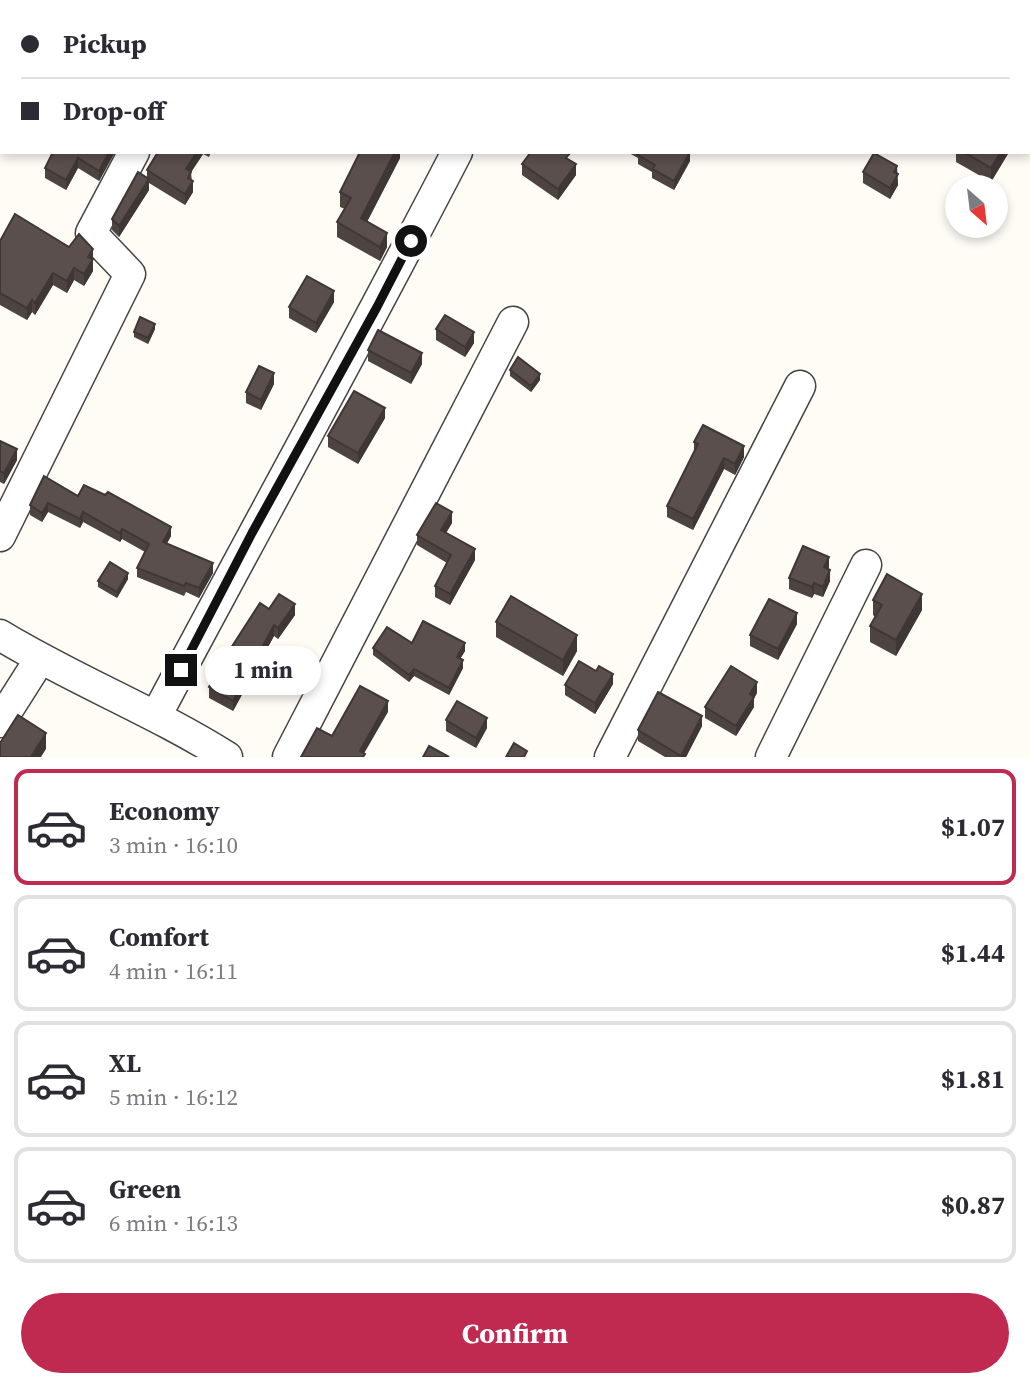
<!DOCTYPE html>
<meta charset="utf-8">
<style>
body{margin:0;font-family:"Source Serif 4",serif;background:#f2f2f3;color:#2b2b33;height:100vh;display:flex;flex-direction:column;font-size:26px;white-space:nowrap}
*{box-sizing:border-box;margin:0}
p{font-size:23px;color:#7c7c81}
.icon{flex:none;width:38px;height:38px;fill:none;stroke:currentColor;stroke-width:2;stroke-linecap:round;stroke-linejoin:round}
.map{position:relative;height:757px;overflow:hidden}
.drawer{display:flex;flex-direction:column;background:#fff;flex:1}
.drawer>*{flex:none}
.top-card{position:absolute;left:0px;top:0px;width:1031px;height:154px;box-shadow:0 4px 10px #0003;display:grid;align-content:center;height:154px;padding:0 21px;background:#fff}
.needle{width:46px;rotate:152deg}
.buttons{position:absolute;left:945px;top:175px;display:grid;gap:14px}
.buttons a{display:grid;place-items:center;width:63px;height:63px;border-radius:50%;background:#fff;box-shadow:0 4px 10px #0003;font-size:35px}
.end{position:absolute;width:32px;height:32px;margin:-16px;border:9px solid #111;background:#fff;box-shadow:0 0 0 4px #fff}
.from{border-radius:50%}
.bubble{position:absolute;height:49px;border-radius:24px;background:#fff;box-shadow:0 4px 10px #0003;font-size:23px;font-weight:700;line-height:49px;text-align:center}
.top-card b{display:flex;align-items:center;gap:24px;height:66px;font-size:26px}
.top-card b+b{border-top:2px solid #e1e1e2}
.top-card i{width:18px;height:18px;background:#2b2b33}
ul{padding:12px 0 0;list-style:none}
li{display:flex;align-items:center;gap:21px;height:116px;margin:0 14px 10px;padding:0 7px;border:4px solid #e1e1e2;border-radius:14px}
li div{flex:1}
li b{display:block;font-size:26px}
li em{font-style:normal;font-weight:700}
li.on{border-color:#c02950}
li>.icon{width:63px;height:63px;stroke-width:1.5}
.action{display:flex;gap:14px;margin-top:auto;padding:14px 21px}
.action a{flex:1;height:80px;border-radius:42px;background:#c02950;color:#fff;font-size:28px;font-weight:700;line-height:80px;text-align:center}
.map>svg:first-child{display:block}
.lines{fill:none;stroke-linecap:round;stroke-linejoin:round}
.minor-casing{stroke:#444;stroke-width:33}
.minor{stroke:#fff;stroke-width:30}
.wall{fill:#4d4442}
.shaded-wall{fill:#3f3736}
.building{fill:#5a4f4d;stroke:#3f3736;stroke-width:2}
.route{stroke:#111;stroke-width:9}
</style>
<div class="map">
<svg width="1030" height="757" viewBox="0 0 1030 757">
<rect width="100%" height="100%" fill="#fffbf5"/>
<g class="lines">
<defs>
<g id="minor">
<polyline points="216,2 216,0"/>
<polyline points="535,2 536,0"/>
<polyline points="702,2 703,0"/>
<polyline points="0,536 130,274 91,233 134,152"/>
<path d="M0,635C74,680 154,711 227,757"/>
<path d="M156,716C256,528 359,342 457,152"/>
<polyline points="0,722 40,659"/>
<polyline points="288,757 513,322"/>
<polyline points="610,757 800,386"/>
<polyline points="771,757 866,565"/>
</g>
</defs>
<use href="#minor" class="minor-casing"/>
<use href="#minor" class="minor"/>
</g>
<g class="wall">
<polygon points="161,0 197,0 196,2 164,2"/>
<polygon points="315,0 401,0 401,2 319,2"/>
<polygon points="53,152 115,152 99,181 78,168 66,190 45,178 45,168"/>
<polygon points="158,152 211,152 209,157 203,154 191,172 193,192 185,205 149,183 149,190 119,237 112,230 112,219 147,178 147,170"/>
<polygon points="400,152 400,158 367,222 387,247 380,261 337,237 337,222 345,209 340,207 340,192"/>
<polygon points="629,152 690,152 690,161 674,190 652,178 652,172 638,164 638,158 629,153"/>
<polygon points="956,152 1009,152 991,182 956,162"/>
<polygon points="570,161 576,175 558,200 522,175 522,164"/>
<polygon points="863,172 897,174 898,185 890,199 863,183"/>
<polygon points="0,241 93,261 93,271 84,286 74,280 67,293 53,285 35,315 32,312 27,320 0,305"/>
<polygon points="334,302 316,333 289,318 289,307"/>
<polygon points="155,329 148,344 134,337 134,332"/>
<polygon points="436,329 474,343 465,357 436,340"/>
<polygon points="368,350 422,364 411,384 368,361"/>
<polygon points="510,370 540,380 531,392 510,376"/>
<polygon points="274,384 261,410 246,403 246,392"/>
<polygon points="385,418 358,464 328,447 328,436"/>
<polygon points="0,441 17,460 4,484 0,482"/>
<polygon points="694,442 744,457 735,475 724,469 693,530 667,517 667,506 694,453"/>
<polygon points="78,496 171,536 167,543 213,573 199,598 186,592 184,596 137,577 137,568 145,552 122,539 120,542 83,522 80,528 48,512 42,522 30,515 30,505"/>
<polygon points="452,523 446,533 475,560 450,605 435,597 435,586 447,563 417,545 417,535"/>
<polygon points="829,567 828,569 830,581 823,597 814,594 812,598 789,589 789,578"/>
<polygon points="128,579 117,598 98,587 98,581"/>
<polygon points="873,600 922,610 896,656 870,642 870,626 875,617 873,615"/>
<polygon points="269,609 295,615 278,639 274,636 233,711 209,698 209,687 217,673 217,664"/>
<polygon points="496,622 577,651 563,676 496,637"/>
<polygon points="797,624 778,660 750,646 750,635"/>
<polygon points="412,643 465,651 460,659 463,668 449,695 414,676 409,682 373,655 373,648"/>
<polygon points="613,684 595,714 565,695 565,685"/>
<polygon points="757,693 754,698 754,707 736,736 705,718 705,707"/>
<polygon points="446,720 487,728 476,748 446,731"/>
<polygon points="702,726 686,757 665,757 638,741 638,730"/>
</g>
<g class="shaded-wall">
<polygon points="109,152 115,152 99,181 99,171"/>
<polygon points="197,152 203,152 203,154 186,180 186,169"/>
<polygon points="395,152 400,152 400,158 361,233 361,218"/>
<polygon points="690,152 690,161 674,190 674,181"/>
<polygon points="1001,152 1009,152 991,182 991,168"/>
<polygon points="78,158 78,168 66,190 66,180"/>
<polygon points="576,164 576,175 558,200 558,189"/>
<polygon points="897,166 898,185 890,199 890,188 894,172"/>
<polygon points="149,179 149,190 119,237 119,226"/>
<polygon points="193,181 193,192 185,205 185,194"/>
<polygon points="387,233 387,247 380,261 380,247"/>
<polygon points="93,249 93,271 84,286 84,274 88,257"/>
<polygon points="74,268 74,280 67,293 67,281"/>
<polygon points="53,273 53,285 35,315 35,303"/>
<polygon points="334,291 334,302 316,333 316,323"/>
<polygon points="32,300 32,312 27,320 27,308"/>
<polygon points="155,324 155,329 148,344 148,338"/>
<polygon points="474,332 474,343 465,357 465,347"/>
<polygon points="422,353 422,364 411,384 411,373"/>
<polygon points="274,373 274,384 261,410 261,400"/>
<polygon points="540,374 540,380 531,392 531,386"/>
<polygon points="385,408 385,418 358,464 358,453"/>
<polygon points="744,446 744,457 735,475 735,464"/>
<polygon points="17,449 17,460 4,484 4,473"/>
<polygon points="724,458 724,469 693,530 693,519"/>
<polygon points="48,503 48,512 42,522 42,513"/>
<polygon points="83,512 83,522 80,528 80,519"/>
<polygon points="452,512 452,523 441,541 441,530"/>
<polygon points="171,527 171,536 163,551 163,542"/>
<polygon points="122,529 122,539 120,542 120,533"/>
<polygon points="475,549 475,560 450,605 450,594"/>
<polygon points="829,557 829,567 824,578 824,567"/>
<polygon points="213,563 213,573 199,598 199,588"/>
<polygon points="830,570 830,581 823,597 823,587"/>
<polygon points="128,573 128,579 117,598 117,592"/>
<polygon points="814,583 814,594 812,598 812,587"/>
<polygon points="922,594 922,610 896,656 896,640"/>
<polygon points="295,604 295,615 278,639 278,628"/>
<polygon points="797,613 797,624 778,660 778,649"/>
<polygon points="274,625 274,636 233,711 233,701"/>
<polygon points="577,635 577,651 563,676 563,660"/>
<polygon points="465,643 465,651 457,664 457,657"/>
<polygon points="463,660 463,668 449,695 449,688"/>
<polygon points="414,669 414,676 409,682 409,675"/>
<polygon points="613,674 613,684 595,714 595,703"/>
<polygon points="757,682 757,693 754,698 754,707 736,736 736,726 750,694"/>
<polygon points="388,701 388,712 362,757 360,751"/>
<polygon points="702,716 702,726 686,757 681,757"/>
<polygon points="487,718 487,728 476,748 476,738"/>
<polygon points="46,733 46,749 41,757 31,757"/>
</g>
<g class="building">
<polygon points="336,0 378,1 398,0 398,2 339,2"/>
<polygon points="1020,0 1030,0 1030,21 1029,20 1029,2 1019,2"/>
<polygon points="53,152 109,152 99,171 78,158 66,180 45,168"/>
<polygon points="158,152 197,152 186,169 191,172 188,178 193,181 185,194 147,170"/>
<polygon points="360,152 395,152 361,218 387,233 380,247 337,222 351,198 340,192"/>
<polygon points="531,152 569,152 570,153 566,158 576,164 558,189 522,164"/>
<polygon points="640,152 690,152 674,181 652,169 655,165 638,155"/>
<polygon points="964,152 1001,152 991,168"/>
<polygon points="874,153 897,166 894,172 898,174 890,188 863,172"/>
<polygon points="138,172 149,179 119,226 112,219"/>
<polygon points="15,214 69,247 79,234 93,249 88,257 93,259 84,274 74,268 67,281 53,273 35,303 32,300 27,308 0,293 0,241"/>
<polygon points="307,276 334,291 316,323 289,307"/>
<polygon points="445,315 474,332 465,347 436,329"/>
<polygon points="140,317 155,324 148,338 134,332"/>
<polygon points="378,330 422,353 411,373 368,350"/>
<polygon points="518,357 540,374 531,386 510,370"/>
<polygon points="259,366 274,373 261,400 246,392"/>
<polygon points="354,391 385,408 358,453 328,436"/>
<polygon points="703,425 744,446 735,464 724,458 693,519 667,506 698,444 694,442"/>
<polygon points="0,441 17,449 4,473 0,471"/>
<polygon points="44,476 78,496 84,485 105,495 108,492 171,527 163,542 213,563 199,588 186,583 184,586 137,568 149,544 122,529 120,533 83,512 80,519 48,503 42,513 30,505"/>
<polygon points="436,503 452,512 441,530 475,549 450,594 435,586 451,555 417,535"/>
<polygon points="803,546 829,557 824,567 830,570 823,587 814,583 812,587 789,578"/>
<polygon points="110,562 128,573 117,592 98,581"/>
<polygon points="887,574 922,594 896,640 870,626 882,605 873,600"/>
<polygon points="279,594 295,604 278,628 274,625 233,701 209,687 221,666 217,664 226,649 229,651 260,603 269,609"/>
<polygon points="511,596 577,635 563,660 496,622"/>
<polygon points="769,599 797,613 778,649 750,635"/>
<polygon points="423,621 465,643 457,657 463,660 449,688 414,669 409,675 373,648 387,627 412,643"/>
<polygon points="579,661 596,671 599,666 613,674 595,703 565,685"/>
<polygon points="731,666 757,682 750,694 754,697 736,726 705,707"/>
<polygon points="360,686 388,701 360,751 365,754 363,757 301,757 317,728 332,736"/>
<polygon points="658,692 702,716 681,756 638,730"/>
<polygon points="457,701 487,718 476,738 446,720"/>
<polygon points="18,715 46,733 31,757 0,757 0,743"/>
<polygon points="514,743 527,751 524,757 506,757"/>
<polygon points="429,746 449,757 423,757"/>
</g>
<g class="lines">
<polyline class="route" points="181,670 252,533 377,307 411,241"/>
</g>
</svg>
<div class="buttons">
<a><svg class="needle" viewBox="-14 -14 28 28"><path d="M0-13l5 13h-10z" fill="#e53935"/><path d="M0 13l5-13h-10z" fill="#7c7c81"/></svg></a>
</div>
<i class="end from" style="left:411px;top:241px"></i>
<i class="end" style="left:181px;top:670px"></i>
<div class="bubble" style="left:205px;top:646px;width:116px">1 min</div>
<div class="top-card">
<b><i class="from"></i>Pickup</b>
<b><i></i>Drop-off</b>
</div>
</div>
<section class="drawer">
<ul>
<li class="on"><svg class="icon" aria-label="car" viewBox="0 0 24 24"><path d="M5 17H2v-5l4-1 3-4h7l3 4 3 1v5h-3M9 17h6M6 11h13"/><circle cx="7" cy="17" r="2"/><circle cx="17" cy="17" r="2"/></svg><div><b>Economy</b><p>3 min · 16:10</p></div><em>$1.07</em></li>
<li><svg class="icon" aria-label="car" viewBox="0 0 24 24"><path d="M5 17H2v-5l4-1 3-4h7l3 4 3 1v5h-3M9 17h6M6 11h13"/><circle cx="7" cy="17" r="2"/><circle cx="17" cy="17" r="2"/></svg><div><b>Comfort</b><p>4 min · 16:11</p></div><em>$1.44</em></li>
<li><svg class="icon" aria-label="car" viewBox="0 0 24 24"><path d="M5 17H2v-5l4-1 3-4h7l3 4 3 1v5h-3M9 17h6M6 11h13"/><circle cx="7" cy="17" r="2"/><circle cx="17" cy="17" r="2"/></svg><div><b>XL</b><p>5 min · 16:12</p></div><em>$1.81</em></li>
<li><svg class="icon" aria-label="car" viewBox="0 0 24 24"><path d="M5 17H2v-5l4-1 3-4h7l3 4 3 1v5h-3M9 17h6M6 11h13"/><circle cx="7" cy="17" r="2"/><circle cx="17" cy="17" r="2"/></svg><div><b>Green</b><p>6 min · 16:13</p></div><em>$0.87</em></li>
</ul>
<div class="action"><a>Confirm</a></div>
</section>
